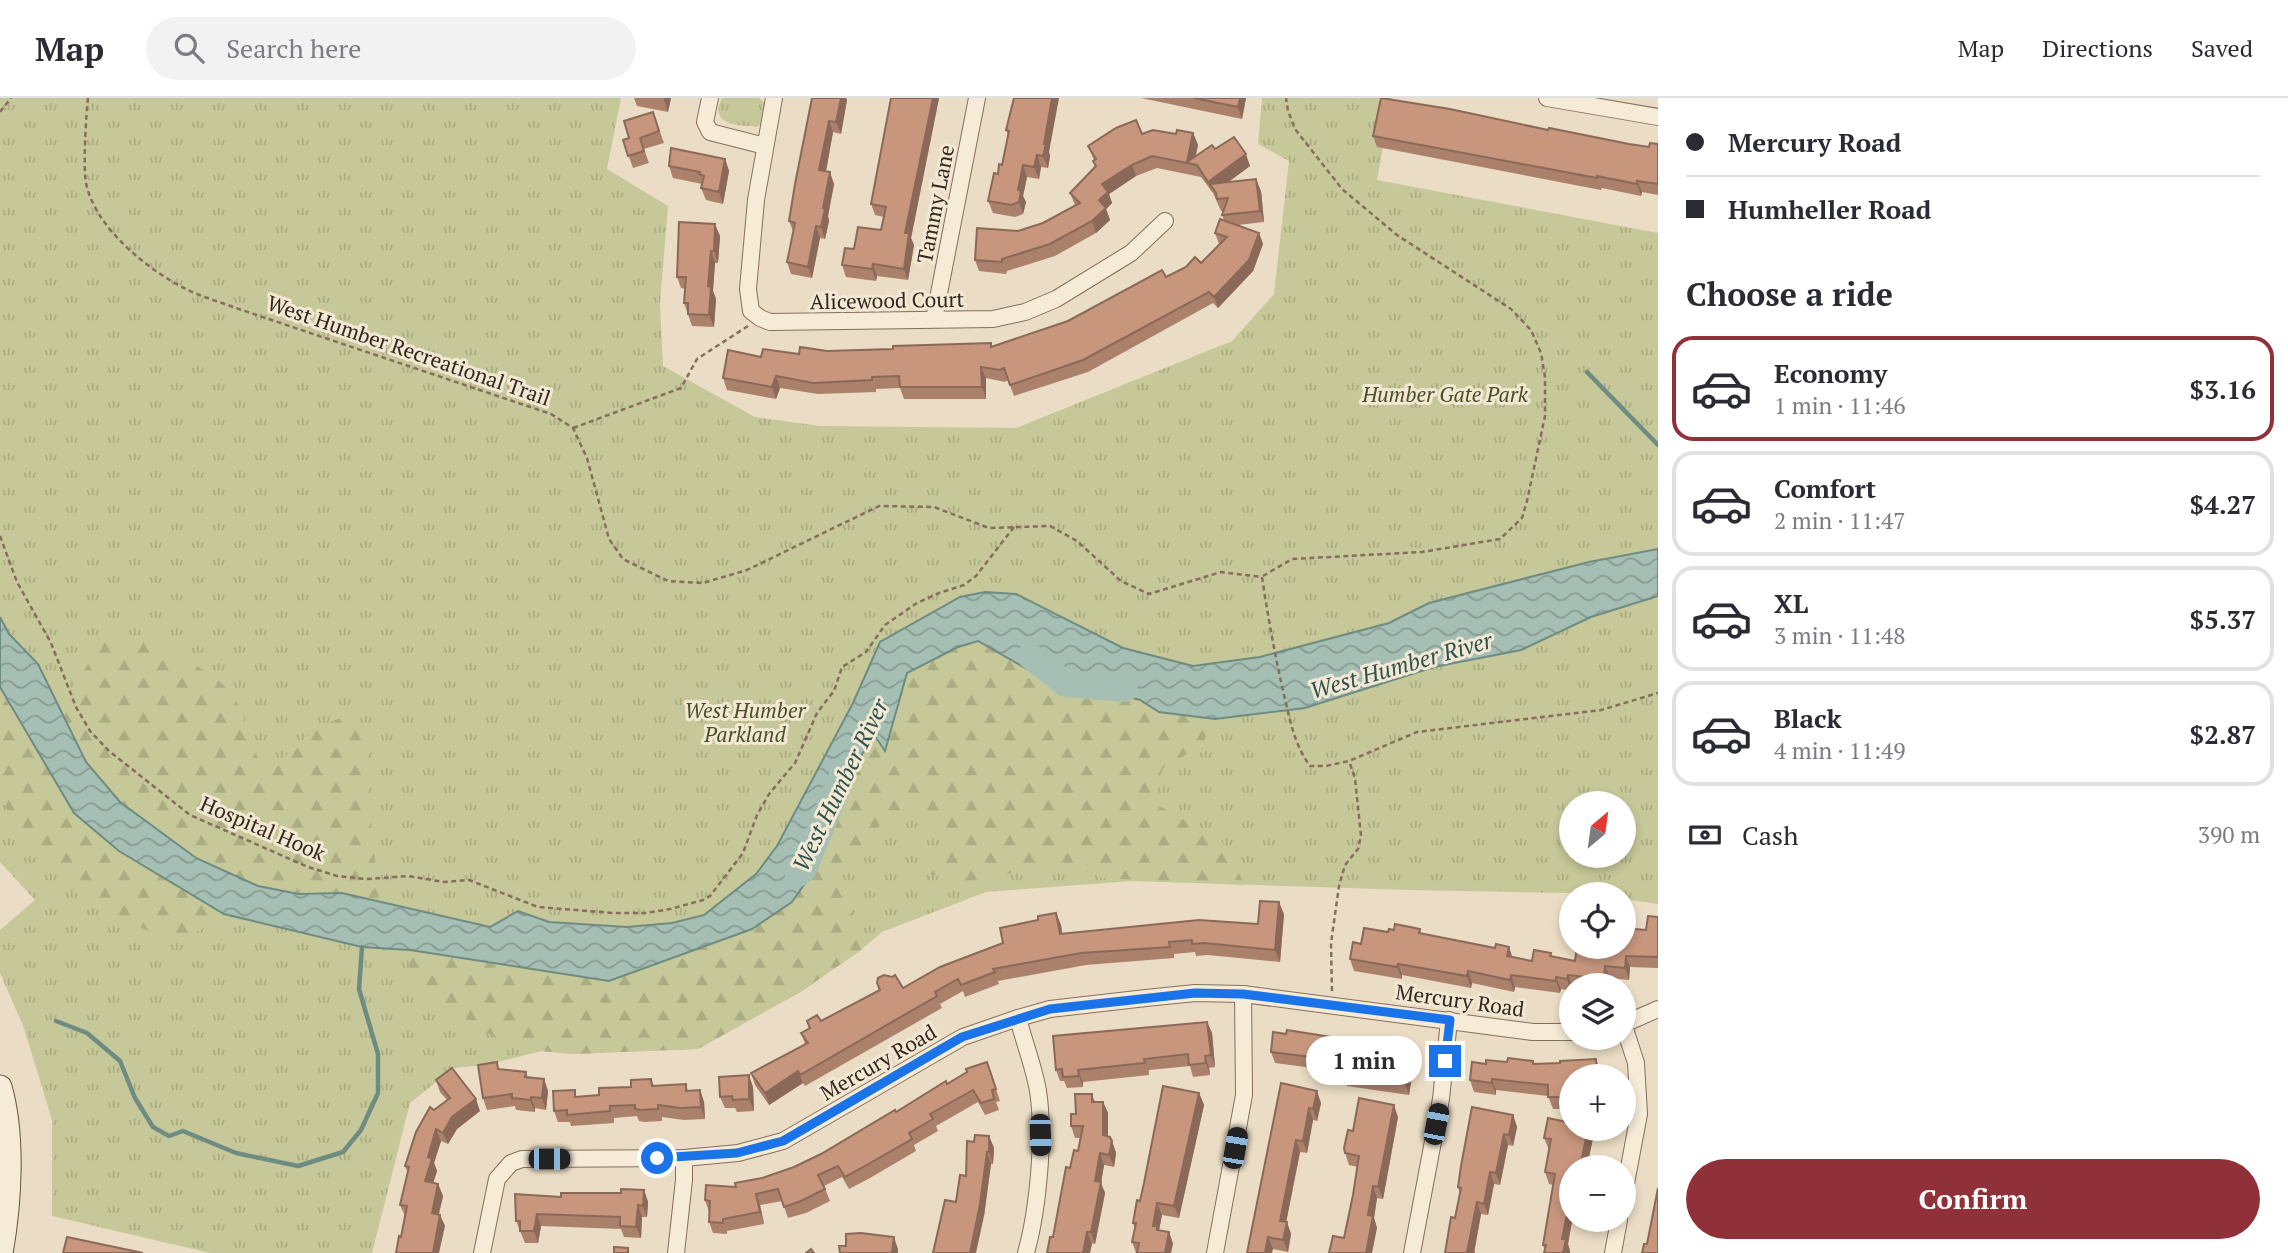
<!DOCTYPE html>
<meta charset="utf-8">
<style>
body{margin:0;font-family:"PT Serif",serif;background:#f2f2f3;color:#2b2b33;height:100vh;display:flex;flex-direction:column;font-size:26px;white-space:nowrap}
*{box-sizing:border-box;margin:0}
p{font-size:23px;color:#7c7c81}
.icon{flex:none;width:38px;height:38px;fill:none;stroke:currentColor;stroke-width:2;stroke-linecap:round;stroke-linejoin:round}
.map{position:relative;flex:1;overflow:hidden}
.side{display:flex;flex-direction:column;background:#fff;width:630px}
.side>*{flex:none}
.guide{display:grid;align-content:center;height:154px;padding:0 28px;background:#fff}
.needle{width:46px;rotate:29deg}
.controls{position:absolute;left:1559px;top:693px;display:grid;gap:14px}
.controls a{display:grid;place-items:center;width:77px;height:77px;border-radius:50%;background:#fff;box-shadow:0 4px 10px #0003;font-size:35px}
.end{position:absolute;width:32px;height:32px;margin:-16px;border:9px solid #1a73e8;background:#fff;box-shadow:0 0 0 4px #fff}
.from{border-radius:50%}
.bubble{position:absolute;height:49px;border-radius:24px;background:#fff;box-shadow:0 4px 10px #0003;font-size:23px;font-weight:700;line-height:49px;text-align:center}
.car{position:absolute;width:21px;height:42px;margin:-21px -10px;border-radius:9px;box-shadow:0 0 5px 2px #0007;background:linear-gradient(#222 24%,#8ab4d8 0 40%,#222 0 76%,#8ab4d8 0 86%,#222 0)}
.guide b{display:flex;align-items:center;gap:24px;height:66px;font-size:26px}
.guide b+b{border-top:2px solid #e1e1e2}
.guide i{width:18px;height:18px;background:#2b2b33}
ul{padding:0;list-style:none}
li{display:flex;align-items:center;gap:21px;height:105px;margin:0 14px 10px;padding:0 14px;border:4px solid #e1e1e2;border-radius:21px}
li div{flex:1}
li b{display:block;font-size:26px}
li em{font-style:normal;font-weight:700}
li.on{border-color:#903039}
li>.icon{width:63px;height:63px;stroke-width:1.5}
h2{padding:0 28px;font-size:32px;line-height:84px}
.pay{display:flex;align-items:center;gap:18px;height:77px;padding:0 28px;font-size:26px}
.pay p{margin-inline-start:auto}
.primary-button{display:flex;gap:14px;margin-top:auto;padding:14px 28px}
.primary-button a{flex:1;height:80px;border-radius:42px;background:#903039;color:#fff;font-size:28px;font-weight:700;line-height:80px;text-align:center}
header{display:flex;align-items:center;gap:42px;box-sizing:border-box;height:98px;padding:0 35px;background:#fff;border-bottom:2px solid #e1e1e2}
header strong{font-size:33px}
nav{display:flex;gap:38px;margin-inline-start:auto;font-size:24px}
.search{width:490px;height:63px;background:#f2f2f3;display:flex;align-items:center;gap:18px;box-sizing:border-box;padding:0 24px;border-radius:38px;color:#7c7c81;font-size:26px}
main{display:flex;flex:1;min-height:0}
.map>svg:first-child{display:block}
.grass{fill:url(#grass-tufts);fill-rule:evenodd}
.forest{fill:url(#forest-firs)}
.water{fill:url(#water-waves);stroke:#6e8c82;stroke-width:2}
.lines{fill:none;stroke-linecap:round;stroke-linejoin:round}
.stream{stroke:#6e8c82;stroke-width:4.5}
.river{stroke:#a6bfb5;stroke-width:26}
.street-casing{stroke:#856e5c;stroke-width:18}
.secondary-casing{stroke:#66503f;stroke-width:25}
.path{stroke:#856e5c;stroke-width:2.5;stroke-dasharray:5 3.5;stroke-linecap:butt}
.street{stroke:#f6ebd7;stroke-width:16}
.secondary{stroke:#f6ebd7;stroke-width:23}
.wall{fill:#ab816c}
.shaded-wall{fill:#8b6958}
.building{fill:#c7967d;stroke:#8b6958;stroke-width:2}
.route{stroke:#1a73e8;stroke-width:9}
.labels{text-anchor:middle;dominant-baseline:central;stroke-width:6;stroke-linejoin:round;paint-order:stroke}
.street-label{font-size:21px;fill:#36281f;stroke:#f3e8d4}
.park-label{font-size:21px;font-style:italic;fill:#4a5127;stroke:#f3e8d4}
.water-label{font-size:23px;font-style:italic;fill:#2f544f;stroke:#f3e8d4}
</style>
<header>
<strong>Map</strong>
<div class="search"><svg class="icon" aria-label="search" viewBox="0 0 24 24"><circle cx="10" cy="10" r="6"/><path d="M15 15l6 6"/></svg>Search here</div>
<nav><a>Map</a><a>Directions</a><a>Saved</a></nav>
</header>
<main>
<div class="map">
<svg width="1658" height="1155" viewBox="0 0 1658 1155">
<defs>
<pattern id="grass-tufts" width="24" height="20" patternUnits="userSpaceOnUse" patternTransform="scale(1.75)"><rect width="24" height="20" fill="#c7c899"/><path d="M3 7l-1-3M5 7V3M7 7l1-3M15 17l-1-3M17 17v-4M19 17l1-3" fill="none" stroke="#acac83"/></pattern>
<pattern id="forest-firs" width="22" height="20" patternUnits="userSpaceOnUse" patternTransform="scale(1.75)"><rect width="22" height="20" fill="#c7c899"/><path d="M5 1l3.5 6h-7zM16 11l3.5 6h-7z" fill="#acac83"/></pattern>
<pattern id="water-waves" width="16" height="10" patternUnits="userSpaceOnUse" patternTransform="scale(1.75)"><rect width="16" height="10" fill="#a6bfb5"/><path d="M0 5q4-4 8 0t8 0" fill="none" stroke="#889b93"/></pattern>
</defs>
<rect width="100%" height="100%" fill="#ebddc5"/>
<g class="grass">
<path d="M0,0H621L607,71L668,108L660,206L663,268L755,319L820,328L1016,330L1232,243L1274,196L1289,63L1258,46L1262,0H1392L1377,82L1658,135V806L1624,801V796L1409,792L1132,783L986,794L882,834L861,852L802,893L698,951L571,956L542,953L486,967L454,970L410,1005L372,1155H210L52,1118V1022L24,930L0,875V832L35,802L0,764ZM1572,705H1624V758H1572Z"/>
<path d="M722,0H759C772,9 767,21 757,29C737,27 709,28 722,0Z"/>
</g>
<g class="forest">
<polygon points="129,538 154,543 214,578 234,597 262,670 281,662 317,629 346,618 368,647 366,672 379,802 342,795 299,796 258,788 196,760 120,704 86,664 59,610 103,544"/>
<polygon points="978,543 1027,571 1140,602 1159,614 1215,621 1202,647 1163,670 1150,703 1221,742 1245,787 1102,780 1071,766 1025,768 981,789 931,776 942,742 942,720 904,715 886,722 863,744 842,776 841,793 863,837 861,852 802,893 698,951 571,956 542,953 496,941 428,893 409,872 410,852 609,883 817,768 813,743 816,731 874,636 885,652 907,575 958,549"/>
<polygon points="0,589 74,715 119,753 224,816 184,843 167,843 80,798 37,758 15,728 0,698"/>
</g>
<polygon class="water" points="1658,451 1658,498 1591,519 1521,552 1434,569 1305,610 1215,621 1159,614 1140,602 1027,571 978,543 958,549 907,575 885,653 874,637 816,731 813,743 817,768 792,804 752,831 609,883 410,852 362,849 224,816 119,753 74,715 0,589 0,519 9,536 38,566 86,664 120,704 196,760 258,788 299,796 342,795 490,829 518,813 549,824 627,829 672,825 704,817 756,776 777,748 853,605 880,544 960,499 985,494 1016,496 1123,550 1193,568 1260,559 1389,525 1429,505 1589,464"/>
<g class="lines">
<g class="stream">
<polyline points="1587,274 1658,347"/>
<polyline points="56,923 87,935 120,963 135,1000 153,1029 169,1038 183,1033 236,1055 298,1068 343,1054 361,1032 378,995 378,956 359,891 362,849"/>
</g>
<g class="river">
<polyline points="1030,558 1066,586 1125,591"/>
<polyline points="798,776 804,771 842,678"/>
</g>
<defs>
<g id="street">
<polyline points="710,0 705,24 710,34 765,48"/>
<polyline points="774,0 756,102 748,191 751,213 760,220 770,224 993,221 1025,214 1056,201 1131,155 1165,123"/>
<polyline points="1547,0 1658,19"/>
<polyline points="934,221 977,0"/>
<path d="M1018,920C1024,944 1034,969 1038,993C1045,1038 1038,1112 1026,1155"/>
<polyline points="1624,926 1658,911"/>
<polyline points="1624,928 1636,965 1639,1016 1624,1096"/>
<polyline points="482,1155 497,1081 511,1065 522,1061 684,1060 738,1055 783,1043 963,939 1018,920 1050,911 1146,900 1195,895 1243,896 1533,934 1572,934"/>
<polyline points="676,1155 684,1082 684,1060"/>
<polyline points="1215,1155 1244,997 1243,896"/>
<polyline points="1412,1155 1441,1001 1449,922"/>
<polyline points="1613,1155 1619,1122"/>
</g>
<path id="secondary" d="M0,989C14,1037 10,1105 1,1155"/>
</defs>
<use href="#street" class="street-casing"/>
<use href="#secondary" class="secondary-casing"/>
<g class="path">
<path d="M88,0C86,17 83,69 86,85C95,130 148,172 186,191C202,199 220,204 236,210L551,316L573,330L587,360L609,441L623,461L668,483L703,485L747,472L879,408L934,409L989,430L1050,428L1077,443L1121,483L1149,496L1221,474L1262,479C1268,519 1275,558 1284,597C1290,622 1294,646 1310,668H1326L1349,663L1417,634L1601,612L1658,595"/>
<polyline points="0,14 11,0"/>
<polyline points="573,330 681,290 697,261 748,228"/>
<polyline points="0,438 17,484 51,545 76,609 90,633 109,653 190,717 308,769 337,778 367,781 408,778 444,784 469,782 538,809 613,815 646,815 670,811 703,802 710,798 743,755 757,717 769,696 795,665 817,615 834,593 842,569 866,554 885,527 917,505 939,495 964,487 976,478 1014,429"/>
<polyline points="1263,478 1292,461 1422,454 1500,441 1522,420 1527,403 1545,318 1545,279 1541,255 1531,232 1511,211 1397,137 1342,91 1295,31 1288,13 1286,0"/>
<polyline points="1332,893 1331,845 1339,788 1345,767 1358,751 1361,738 1355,680 1349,663"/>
</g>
<use href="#street" class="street"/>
<use href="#secondary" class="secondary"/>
</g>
<g class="wall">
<polygon points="634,0 671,0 668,14 637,8"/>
<polygon points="812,0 846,0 847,2 841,36 833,34 826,73 834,86 828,118 829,123 825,141 820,140 812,180 791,176 787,164 793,133 789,123"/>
<polygon points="891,0 939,0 911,140 914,147 908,182 877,178 876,183 846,179 842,167 854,151 881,132 884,119 875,117 871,106"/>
<polygon points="1014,0 1049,54 1050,58 1048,70 1041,69 1039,81 1027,79 1023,98 1026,104 1023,116 1015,119 993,115 988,103 1002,67 1008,37 1006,32"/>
<polygon points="1141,0 1246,0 1242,21"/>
<polygon points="653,14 664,45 644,51 649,65 633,70 623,42 629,40"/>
<polygon points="1548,32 1649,49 1658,46 1658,97 1642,94 1641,98 1602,90 1601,92 1377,49 1373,38"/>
<polygon points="1193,35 1198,47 1195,59 1215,51 1250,68 1228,84 1261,93 1264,124 1238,127 1259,135 1263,146 1253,173 1218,210 1213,205 1088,274 1014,298 1008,282 1005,284 986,280 986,301 904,301 900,290 876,291 876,294 818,296 780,290 776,301 727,292 723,280 761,259 827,253 993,249 1068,223 1166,179 1201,165 1219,146 1215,135 1224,122 1222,117 1223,113 1221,113 1213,95 1201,79 1157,70 1136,78 1109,96 1112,105 1106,111 1110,122 1096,135 1055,158 1007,173 1006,176 979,173 975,162 1018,133 1043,125 1075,107 1070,95 1095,69 1093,63 1094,62 1088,48 1142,36"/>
<polygon points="725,61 729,73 723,106 706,102 701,90 702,86 673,80 669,68"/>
<polygon points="720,138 718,165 715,165 714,176 713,193 716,201 714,229 692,228 684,205 685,191 681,190 677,179"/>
<polygon points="1056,815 1061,827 1062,836 1258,826 1284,816 1280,864 1208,857 1196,858 1195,854 1174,856 1174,860 1086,867 998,883 999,886 965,899 963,893 940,906 942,910 805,988 803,985 769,1007 755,987 751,975 805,946 801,935 809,931 807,923 821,923 879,892 877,885 903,890 1003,845 1038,822"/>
<polygon points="1658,819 1658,870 1630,869 1629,882 1610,880 1609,887 1572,887 1571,893 1561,891 1560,895 1515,889 1514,894 1472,885 1471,890 1402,877 1402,881 1354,873 1350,861 1361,846 1388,834 1420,831 1421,835 1532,863 1551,855 1552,858 1575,863 1624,849 1646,832"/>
<polygon points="1207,924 1212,935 1215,969 1209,970 1210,977 1193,979 1190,968 1149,972 1149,977 1083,984 1083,989 1067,990 1064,983 1060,983 1056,972"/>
<polygon points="1286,936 1338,940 1342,949 1414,964 1409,997 1347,988 1343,974 1275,965 1271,954"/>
<polygon points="1533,963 1535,966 1600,973 1601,978 1572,978 1572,1011 1553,1011 1548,998 1496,992 1496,997 1474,994 1470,982 1486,966"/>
<polygon points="987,964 1000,1003 996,1004 999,1012 985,1017 978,1004 936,1028 938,1033 914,1047 916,1053 870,1080 849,1091 842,1079 824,1088 830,1103 806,1115 788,1120 782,1103 760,1107 764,1126 727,1133 727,1136 713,1135 709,1124 709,1114 705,1102 736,1089 794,1069 821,1056"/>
<polygon points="500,971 526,974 528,980 544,981 548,993 546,1012 535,1010 535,1014 516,1012 515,1008 487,1012 483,1000"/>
<polygon points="651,981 654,988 686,986 688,993 700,992 704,1004 705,1021 684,1022 662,1019 662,1023 644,1024 639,1023 637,1018 614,1020 614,1025 571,1028 570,1024 558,1024 554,1013 599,997 631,989"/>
<polygon points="436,982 480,1013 457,1031 448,1046 441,1043 434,1065 437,1073 433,1085 438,1086 443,1098 439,1116 445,1128 401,1139 405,1118 400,1107 408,1075 405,1068 434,1012 447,1002 440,994"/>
<polygon points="1281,985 1321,1005 1317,1023 1313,1022 1307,1055 1300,1054 1286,1124 1291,1136 1288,1154 1273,1151 1247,1155"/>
<polygon points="753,989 754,1013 737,1014 735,1010 725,1010 720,999"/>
<polygon points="1199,995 1204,1007 1179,1120 1162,1117 1159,1132 1169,1134 1173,1146 1136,1155 1132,1144 1135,1131 1133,1125 1140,1103"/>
<polygon points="1092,996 1095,1004 1103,1004 1108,1015 1108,1038 1112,1043 1116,1055 1114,1069 1104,1067 1101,1085 1105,1095 1095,1146 1053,1139 1070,1070 1078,1053 1080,1040 1075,1040 1071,1028 1076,1016"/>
<polygon points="1513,1017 1517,1029 1513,1048 1508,1047 1500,1087 1494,1086 1488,1117 1481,1116 1474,1155 1445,1155 1455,1120 1460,1095 1458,1089"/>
<polygon points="1398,1019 1383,1101 1377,1100 1374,1120 1377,1130 1344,1140 1358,1069 1349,1067 1345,1055 1353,1033"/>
<polygon points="989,1038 994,1050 993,1066 991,1066 984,1118 956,1104 966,1078"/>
<polygon points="1544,1040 1593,1040 1587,1069 1572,1069 1572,1122 1576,1122 1576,1124 1572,1123 1568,1146 1570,1153 1545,1153 1543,1147 1553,1087 1549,1086 1545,1074 1549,1052"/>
<polygon points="644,1092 648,1104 647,1119 642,1119 641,1140 624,1139 621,1131 541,1128 538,1145 525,1145 516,1123 561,1099"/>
</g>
<g class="shaded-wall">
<polygon points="664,0 671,0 668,14 664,2"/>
<polygon points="841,0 846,0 847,2 841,36 836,24"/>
<polygon points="933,0 939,0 911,140 914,147 908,182 904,171 905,135"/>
<polygon points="1052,0 1059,0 1049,54 1050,58 1048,70 1043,58 1044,46"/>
<polygon points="1240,0 1246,0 1242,21 1238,9"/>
<polygon points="829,23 833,34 824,84 819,72"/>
<polygon points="1193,35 1198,47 1194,67 1187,64"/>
<polygon points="1246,56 1250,68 1215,94 1210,86 1212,95 1208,84"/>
<polygon points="1037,57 1041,69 1039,81 1034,69"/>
<polygon points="725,61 729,73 723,106 719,94"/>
<polygon points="1023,67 1027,79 1023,98 1026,104 1023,116 1019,104 1018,92"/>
<polygon points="1132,67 1136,78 1109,96 1112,105 1106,111 1110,122 1096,135 1092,123 1099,102 1102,86"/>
<polygon points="830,74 834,86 828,118 829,123 825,141 821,129 823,110"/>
<polygon points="1256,81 1261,93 1264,124 1260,113"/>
<polygon points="1637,83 1642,94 1641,98 1637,86"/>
<polygon points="715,126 720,138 718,165 714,153"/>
<polygon points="816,128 820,140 812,180 808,169"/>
<polygon points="1259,135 1263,146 1253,173 1218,210 1214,199"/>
<polygon points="711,153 715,165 713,193 716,201 714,229 709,217 708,188"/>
<polygon points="873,166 877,178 876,183 872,171"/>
<polygon points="981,269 986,280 986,301 982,289"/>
<polygon points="776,278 780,290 776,301 772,289"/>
<polygon points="1279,804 1284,816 1280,864 1275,852"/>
<polygon points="1056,815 1061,827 1064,848 1060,836"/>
<polygon points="1509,849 1513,861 1507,858"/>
<polygon points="1626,858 1630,869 1629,882 1625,870"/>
<polygon points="1398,866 1402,877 1402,881 1397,869"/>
<polygon points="1605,868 1610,880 1609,887 1606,887 1604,881"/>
<polygon points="1468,873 1472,885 1471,890 1467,878"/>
<polygon points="1511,877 1515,889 1514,894 1510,882"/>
<polygon points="1568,877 1572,887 1571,893 1567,881"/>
<polygon points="1556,879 1561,891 1560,895 1556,883"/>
<polygon points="1207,924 1212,935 1215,969 1211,957"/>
<polygon points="1410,952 1414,964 1409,997 1405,985"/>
<polygon points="1205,958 1209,970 1210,977 1206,965"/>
<polygon points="1596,961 1600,973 1601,978 1597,978"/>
<polygon points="1078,972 1083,984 1083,989 1079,978"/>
<polygon points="798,973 803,985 769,1007 765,995"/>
<polygon points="749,977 753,989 754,1013 749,1001"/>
<polygon points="544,981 548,993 546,1012 542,1000"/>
<polygon points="1492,981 1496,992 1496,997 1492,985"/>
<polygon points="700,992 704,1004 705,1021 701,1009"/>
<polygon points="1317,993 1321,1005 1317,1023 1313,1011"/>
<polygon points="1199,995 1204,1007 1179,1120 1174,1108"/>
<polygon points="531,999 535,1010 535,1014 530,1002"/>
<polygon points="476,1001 480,1013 457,1031 448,1046 443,1035 452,1019"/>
<polygon points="1103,1004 1108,1015 1108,1049 1103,1037"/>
<polygon points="1394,1007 1398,1019 1383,1101 1378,1089"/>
<polygon points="1309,1010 1313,1022 1307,1055 1303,1043"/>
<polygon points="1513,1017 1517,1029 1513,1048 1509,1037"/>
<polygon points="436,1031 441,1043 434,1065 437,1073 430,1095 425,1083 428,1059"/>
<polygon points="1588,1031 1589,1031 1593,1040 1587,1069 1580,1069"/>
<polygon points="1504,1036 1508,1047 1500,1087 1496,1075"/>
<polygon points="989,1038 994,1050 993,1066 989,1054"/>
<polygon points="1296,1042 1300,1054 1284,1135 1280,1123"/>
<polygon points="1112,1043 1116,1055 1114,1069 1109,1057"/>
<polygon points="987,1054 991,1066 984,1118 976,1155 970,1155"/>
<polygon points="1100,1055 1104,1067 1101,1085 1105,1095 1095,1146 1091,1134 1095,1083"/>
<polygon points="1490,1074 1494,1086 1488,1117 1484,1106"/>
<polygon points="438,1086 443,1098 436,1127 432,1115"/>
<polygon points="1373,1088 1377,1100 1374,1120 1377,1130 1372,1155 1366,1155 1368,1117"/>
<polygon points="644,1092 648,1104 647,1119 643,1108"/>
<polygon points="756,1096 760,1107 764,1126 760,1114"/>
<polygon points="1477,1104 1481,1116 1474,1155 1467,1154"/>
<polygon points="1157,1105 1162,1117 1159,1132 1161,1143 1153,1128"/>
<polygon points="638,1107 642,1119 641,1140 636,1129"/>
<polygon points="1568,1111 1572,1123 1568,1146 1570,1153 1570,1155 1563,1155 1562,1141"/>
<polygon points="537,1116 541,1128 538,1145 534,1133"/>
<polygon points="440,1117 445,1128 439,1155 433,1155"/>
<polygon points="1287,1124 1291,1136 1288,1154 1283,1142"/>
<polygon points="1087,1134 1092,1146 1090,1155 1083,1155"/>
<polygon points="1169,1134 1173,1146 1171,1155 1165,1155"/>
<polygon points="894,1139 898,1151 898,1155 892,1155"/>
<polygon points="1268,1139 1273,1151 1272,1155 1265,1155"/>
</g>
<g class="building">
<polygon points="812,0 841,0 836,24 829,23 819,72 830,74 823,110 825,111 821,129 816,128 808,169 787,164 795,125 789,123 795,86"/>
<polygon points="891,0 933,0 905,135 909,135 904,171 873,166 872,171 842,167 845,150 854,151 858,129 881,132 886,109 871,106"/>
<polygon points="1014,0 1052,0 1044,46 1046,46 1043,58 1037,57 1034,69 1023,67 1018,92 1021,93 1019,104 1011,107 988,103 994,75 998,76 999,66 1002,67 1009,33 1006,32"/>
<polygon points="1194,0 1240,0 1238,9"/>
<polygon points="1381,0 1450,11 1548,32 1549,30 1629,46 1649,49 1650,45 1658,46 1658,86 1637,83 1637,86 1597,78 1597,80 1373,38"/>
<polygon points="653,14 659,33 640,40 644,53 628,58 623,42 629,40 624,23"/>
<polygon points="1136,22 1142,36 1153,32 1176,36 1177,32 1193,35 1187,64 1212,47 1215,51 1234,39 1246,56 1208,84 1197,67 1152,58 1132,67 1102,86 1108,94 1099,102 1106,110 1092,123 1050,146 1002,161 1002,164 975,162 977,130 1018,133 1043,125 1080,105 1070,95 1096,68 1093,63 1096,61 1088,48 1116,30"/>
<polygon points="671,50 725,61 719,94 701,90 704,78 699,76 700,74 669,68"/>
<polygon points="1256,81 1260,113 1222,117 1228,100 1217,101 1216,95 1210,86"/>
<polygon points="1220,121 1259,135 1249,162 1214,199 1209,194 1083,262 1010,287 1004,270 1000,272 981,269 982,289 900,289 899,278 872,279 872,282 813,285 776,278 772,289 723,280 728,252 761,259 763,251 799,256 800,249 827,253 893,251 893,248 991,245 991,249 1068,223 1162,172 1166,179 1186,169 1195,159 1201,165 1227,139 1215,135"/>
<polygon points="679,124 715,126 714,153 711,153 710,164 708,188 711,189 709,217 688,216 688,205 684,205 686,179 677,179"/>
<polygon points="1260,803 1279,804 1275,852 1204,845 1192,846 1192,842 1169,844 1170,849 1081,855 993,871 995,874 961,887 958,881 935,894 937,898 800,977 798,973 765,995 751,975 808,945 801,935 810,930 807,923 817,917 821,923 880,892 877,885 878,880 884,877 892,879 895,877 903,890 940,869 1003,845 1000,830 1038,822 1038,818 1056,815 1060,836 1199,822 1258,826"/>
<polygon points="1648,818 1658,819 1658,859 1626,858 1625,870 1605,868 1604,881 1568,877 1567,881 1556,879 1556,883 1511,877 1510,882 1468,873 1467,878 1398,866 1397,869 1350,861 1353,844 1361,846 1364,830 1388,834 1389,831 1394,832 1395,826 1420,831 1419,835 1495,850 1496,846 1509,849 1507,858 1532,863 1534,852 1551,855 1550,858 1575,863 1577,849 1624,849 1624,830 1646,832"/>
<polygon points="1207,924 1211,957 1205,958 1206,965 1189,967 1188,956 1144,961 1145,965 1078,972 1079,978 1063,979 1062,971 1056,972 1053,938"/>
<polygon points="1287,932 1338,940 1337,949 1361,952 1362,943 1410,952 1405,985 1343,976 1345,963 1271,954 1273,934 1286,936"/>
<polygon points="1508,960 1533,963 1533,966 1560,965 1560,963 1596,961 1597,978 1572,978 1572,999 1548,999 1548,987 1492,981 1492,985 1470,982 1472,964 1486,966 1486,962 1507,964"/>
<polygon points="497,964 498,971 526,974 525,979 544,981 542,1000 531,999 530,1002 512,1000 512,996 483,1000 478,967"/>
<polygon points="987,964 996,991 992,992 994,1001 981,1005 973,992 930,1016 933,1021 909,1035 912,1041 865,1068 845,1079 838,1068 818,1077 825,1091 801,1103 784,1109 778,1091 756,1096 760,1114 723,1121 723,1125 709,1124 710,1103 705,1102 706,1087 736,1089 735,1085 762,1080 794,1069 821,1056 895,1012 896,1014 946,983 947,986 967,974 966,971"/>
<polygon points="452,970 476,1001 452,1019 443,1035 436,1031 428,1059 432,1061 425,1083 438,1086 432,1115 440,1117 433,1155 396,1155 399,1138 401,1139 407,1108 400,1107 409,1069 405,1068 416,1034 430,1009 434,1012 450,1000 436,982"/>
<polygon points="749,977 749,1001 733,1002 732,998 720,999 719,979"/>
<polygon points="651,981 652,988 686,986 686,993 700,992 701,1009 680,1010 658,1007 658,1011 640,1012 635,1011 635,1007 610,1008 610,1013 567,1017 567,1012 554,1013 553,993 575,992 575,999 599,997 599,990 631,989 631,982"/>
<polygon points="1281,985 1317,993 1313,1011 1309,1010 1303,1043 1296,1042 1280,1123 1287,1124 1283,1142 1268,1139 1265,1155 1247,1155"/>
<polygon points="1163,988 1199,995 1174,1108 1157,1105 1153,1128 1157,1128 1157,1132 1169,1134 1165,1155 1137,1155 1139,1145 1132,1144 1136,1125 1133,1125 1137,1102 1140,1103 1144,1085"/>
<polygon points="1075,996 1092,996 1092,1004 1103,1004 1103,1037 1110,1039 1112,1043 1109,1057 1100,1055 1095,1083 1101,1084 1091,1134 1087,1134 1083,1155 1047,1155 1050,1139 1053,1139 1066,1069 1070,1070 1074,1052 1078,1053 1083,1028 1071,1028 1071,1016 1076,1016"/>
<polygon points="1359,1000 1394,1007 1378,1089 1373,1088 1368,1117 1373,1118 1366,1155 1329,1155 1333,1138 1344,1140 1353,1097 1359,1058 1345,1055 1344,1050 1348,1032 1353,1033"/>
<polygon points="1472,1009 1513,1017 1509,1037 1504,1036 1496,1075 1490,1074 1484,1106 1477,1104 1467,1154 1475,1155 1445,1155 1451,1119 1455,1120 1461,1090 1458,1089 1461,1068"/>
<polygon points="1548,1020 1572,1025 1572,1031 1588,1031 1580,1069 1572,1069 1572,1111 1568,1111 1562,1141 1566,1141 1563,1155 1544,1155 1546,1147 1543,1147 1555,1076 1545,1074 1551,1041 1544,1040"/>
<polygon points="975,1037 989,1038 989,1054 987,1054 980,1106 970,1155 933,1155 945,1102 956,1104 960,1077 966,1078 967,1043 974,1044"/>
<polygon points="1658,1090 1658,1155 1642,1155 1644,1146 1647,1146"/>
<polygon points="621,1091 644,1092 643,1108 638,1107 636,1129 620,1128 620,1119 537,1116 534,1133 520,1133 520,1123 516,1123 515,1096 561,1099 561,1095 621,1095"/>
<polygon points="861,1135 894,1139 892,1154 896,1155 840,1155 839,1148 846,1148 846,1136"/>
<polygon points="67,1139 143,1155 63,1155"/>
<polygon points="614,1149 628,1150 628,1155 614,1155"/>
<polygon points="811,1151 814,1155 806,1155"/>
</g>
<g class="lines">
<polyline class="route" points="657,1060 737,1055 783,1043 962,939 1050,911 1195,895 1243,896 1426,919 1450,922 1445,963"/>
</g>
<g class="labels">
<g class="street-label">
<text transform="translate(935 106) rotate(-79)">Tammy Lane</text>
<text transform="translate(887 202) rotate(-1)">Alicewood Court</text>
<text transform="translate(409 252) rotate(19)">West Humber Recreational Trail</text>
<text transform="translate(263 730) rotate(23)">Hospital Hook</text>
<text transform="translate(1460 902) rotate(8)">Mercury Road</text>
<text transform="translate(878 964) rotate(-30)">Mercury Road</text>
</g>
<g class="park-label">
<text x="1445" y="296">Humber Gate Park</text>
<text x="745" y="612">West Humber<tspan x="745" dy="24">Parkland</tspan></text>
</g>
<g class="water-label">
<text transform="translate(1401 567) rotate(-16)">West Humber River</text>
<text transform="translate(840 687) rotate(-64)">West Humber River</text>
</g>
</g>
</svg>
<div class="controls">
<a><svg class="needle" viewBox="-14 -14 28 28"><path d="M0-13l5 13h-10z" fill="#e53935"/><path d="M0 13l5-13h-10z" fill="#7c7c81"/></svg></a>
<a><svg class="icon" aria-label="locate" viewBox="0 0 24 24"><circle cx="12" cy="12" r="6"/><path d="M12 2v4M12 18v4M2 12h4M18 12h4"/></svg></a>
<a><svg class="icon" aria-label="layers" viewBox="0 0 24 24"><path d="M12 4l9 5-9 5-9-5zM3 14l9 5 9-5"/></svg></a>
<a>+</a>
<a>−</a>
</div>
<i class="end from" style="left:657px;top:1060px"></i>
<i class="end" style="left:1445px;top:963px"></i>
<div class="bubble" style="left:1306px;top:938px;width:116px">1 min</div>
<i class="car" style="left:1436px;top:1026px;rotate:11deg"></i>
<i class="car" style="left:1040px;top:1037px;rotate:178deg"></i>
<i class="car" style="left:1235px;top:1050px;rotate:10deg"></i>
<i class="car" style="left:549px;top:1061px;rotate:90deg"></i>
</div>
<section class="side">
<div class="guide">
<b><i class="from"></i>Mercury Road</b>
<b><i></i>Humheller Road</b>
</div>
<h2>Choose a ride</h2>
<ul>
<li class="on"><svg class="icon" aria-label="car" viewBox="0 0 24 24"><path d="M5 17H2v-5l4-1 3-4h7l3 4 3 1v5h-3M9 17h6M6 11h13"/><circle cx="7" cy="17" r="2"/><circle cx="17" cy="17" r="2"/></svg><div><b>Economy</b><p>1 min · 11:46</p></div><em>$3.16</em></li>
<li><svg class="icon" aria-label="car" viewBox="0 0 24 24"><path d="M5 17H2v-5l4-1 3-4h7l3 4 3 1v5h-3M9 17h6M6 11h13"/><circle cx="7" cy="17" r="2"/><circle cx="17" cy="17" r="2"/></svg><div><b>Comfort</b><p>2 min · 11:47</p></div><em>$4.27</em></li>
<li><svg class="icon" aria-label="car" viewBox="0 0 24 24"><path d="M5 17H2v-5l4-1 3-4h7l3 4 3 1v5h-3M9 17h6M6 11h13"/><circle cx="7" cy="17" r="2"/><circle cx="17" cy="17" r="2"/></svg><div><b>XL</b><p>3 min · 11:48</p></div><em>$5.37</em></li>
<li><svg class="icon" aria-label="car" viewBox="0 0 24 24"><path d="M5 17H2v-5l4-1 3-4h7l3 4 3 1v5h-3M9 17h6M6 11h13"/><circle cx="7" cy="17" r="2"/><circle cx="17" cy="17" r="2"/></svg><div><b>Black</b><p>4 min · 11:49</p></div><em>$2.87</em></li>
</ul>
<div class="pay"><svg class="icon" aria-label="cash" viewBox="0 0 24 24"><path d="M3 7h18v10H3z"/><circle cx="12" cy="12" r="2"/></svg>Cash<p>390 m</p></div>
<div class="primary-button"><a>Confirm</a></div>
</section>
</main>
